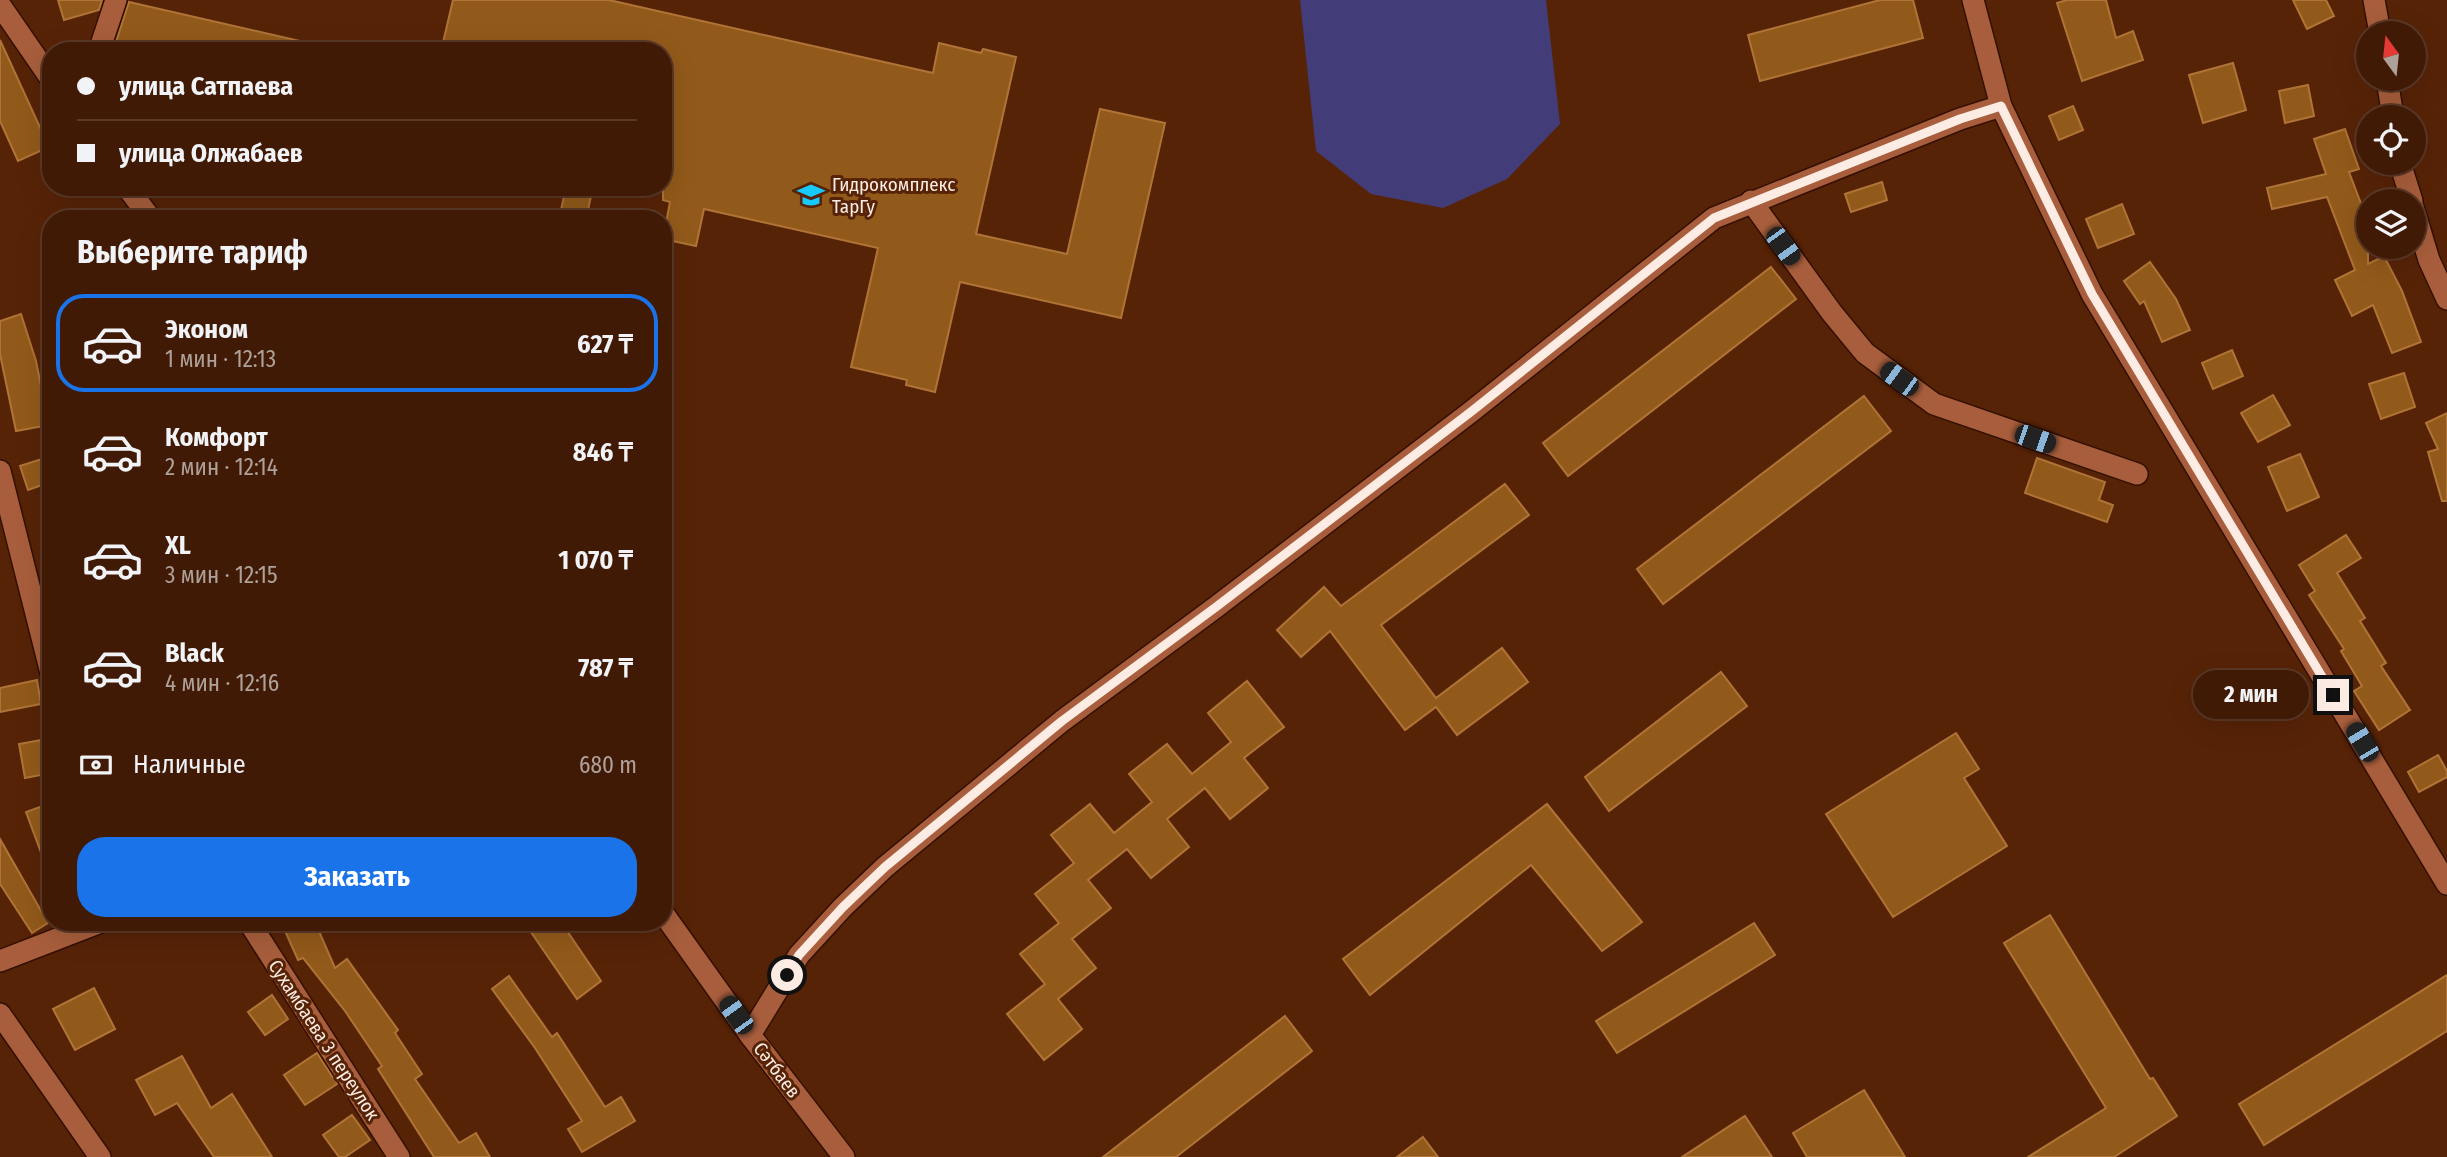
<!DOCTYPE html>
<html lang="ru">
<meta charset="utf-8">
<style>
body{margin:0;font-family:"Fira Sans Condensed",sans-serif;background:#4c2713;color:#f1f3f6;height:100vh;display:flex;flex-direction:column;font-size:26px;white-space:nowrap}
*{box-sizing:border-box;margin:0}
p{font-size:23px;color:#aea19a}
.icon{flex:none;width:38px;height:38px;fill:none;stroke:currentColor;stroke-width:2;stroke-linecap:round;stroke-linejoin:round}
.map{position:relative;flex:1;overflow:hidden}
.side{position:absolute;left:42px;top:210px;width:630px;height:721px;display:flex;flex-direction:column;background:#411a05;border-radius:28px;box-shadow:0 7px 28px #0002,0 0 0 2px #5a3827}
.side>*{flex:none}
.top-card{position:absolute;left:42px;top:42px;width:630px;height:154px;border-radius:28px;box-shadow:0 7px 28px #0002,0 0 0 2px #5a3827;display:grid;align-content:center;height:154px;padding:0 35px;background:#411a05}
.needle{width:46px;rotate:345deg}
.tools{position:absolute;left:2356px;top:21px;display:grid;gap:14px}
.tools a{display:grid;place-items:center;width:70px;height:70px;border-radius:50%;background:#411a05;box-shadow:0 7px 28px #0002,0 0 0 2px #5a3827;font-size:35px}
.end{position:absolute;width:32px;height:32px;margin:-16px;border:9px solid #fdece4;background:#111;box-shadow:0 0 0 4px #111}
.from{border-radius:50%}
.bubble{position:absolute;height:49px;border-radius:24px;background:#411a05;box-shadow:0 7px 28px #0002,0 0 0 2px #5a3827;font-size:23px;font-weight:700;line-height:49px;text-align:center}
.car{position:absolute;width:21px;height:42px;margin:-21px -10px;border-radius:9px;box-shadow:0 0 5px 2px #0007;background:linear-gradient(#222 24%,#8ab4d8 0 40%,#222 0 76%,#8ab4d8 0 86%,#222 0)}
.top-card b{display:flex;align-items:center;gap:24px;height:66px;font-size:26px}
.top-card b+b{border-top:2px solid #5a3827}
.top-card i{width:18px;height:18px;background:#f1f3f6}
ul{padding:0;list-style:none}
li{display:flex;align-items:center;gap:21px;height:98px;margin:0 14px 10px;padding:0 21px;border:4px solid transparent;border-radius:28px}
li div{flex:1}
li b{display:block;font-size:26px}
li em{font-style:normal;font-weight:700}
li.active{border-color:#1a73e8}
li>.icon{width:63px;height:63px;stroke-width:1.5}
h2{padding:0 35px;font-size:32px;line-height:84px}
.pay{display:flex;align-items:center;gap:18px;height:77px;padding:0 35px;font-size:26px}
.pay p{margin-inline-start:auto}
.primary-button{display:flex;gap:14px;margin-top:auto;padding:14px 35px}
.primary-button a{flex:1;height:80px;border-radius:28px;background:#1a73e8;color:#fff;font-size:28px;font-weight:700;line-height:80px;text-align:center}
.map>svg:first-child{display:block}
.green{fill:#423d78}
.building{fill:#925a1a;stroke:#af7436;stroke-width:2}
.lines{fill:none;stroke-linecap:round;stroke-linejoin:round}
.minor-casing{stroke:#341000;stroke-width:24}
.minor{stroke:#a85e3c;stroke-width:21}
.route{stroke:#fdece4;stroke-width:9}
.labels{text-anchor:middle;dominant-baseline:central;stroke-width:6;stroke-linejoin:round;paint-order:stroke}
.poi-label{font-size:19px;fill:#fdece4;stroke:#572307;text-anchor:start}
.street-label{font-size:19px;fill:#fdece4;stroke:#572307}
</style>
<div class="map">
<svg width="2447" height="1157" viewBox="0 0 2447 1157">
<rect width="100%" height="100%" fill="#572307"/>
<polygon class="green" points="1300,0 1546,0 1560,124 1507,179 1443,208 1371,194 1316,151"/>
<g class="building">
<polygon points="58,0 102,0 99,10 64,20"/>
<polygon points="453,0 609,0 933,73 939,43 981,53 983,49 1016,57 976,234 1067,254 1100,109 1165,123 1121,318 960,282 935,392 906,385 907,380 851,367 878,248 704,209 696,246 663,239 670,202 663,200 663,51 441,51"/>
<polygon points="1880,0 1913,0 1923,38 1760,81 1748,35"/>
<polygon points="2067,0 2106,0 2116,38 2133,31 2143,60 2082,81 2057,3"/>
<polygon points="2293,0 2326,0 2334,16 2307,29"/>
<polygon points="129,2 313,44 312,51 113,51"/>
<polygon points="0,40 49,147 18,161 0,121"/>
<polygon points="2233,63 2246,110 2203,123 2189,75"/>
<polygon points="2308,85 2314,116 2285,123 2279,91"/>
<polygon points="2073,106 2083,130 2059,140 2049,116"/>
<polygon points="2345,129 2359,169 2349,172 2368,222 2368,264 2384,256 2402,291 2421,342 2392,353 2373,305 2352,316 2335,280 2355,270 2327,197 2272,209 2267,188 2326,174 2314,139"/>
<polygon points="1882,182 1887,200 1851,212 1845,194"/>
<polygon points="566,187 593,187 586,219 559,219"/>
<polygon points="2122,204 2134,234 2098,248 2086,219"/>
<polygon points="2150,262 2176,299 2190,330 2162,342 2144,301 2140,304 2124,281"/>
<polygon points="1771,267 1796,299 1568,476 1543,443"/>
<polygon points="21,314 36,361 49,425 16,431 0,354 0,321"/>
<polygon points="2232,350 2243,376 2213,389 2202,363"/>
<polygon points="2404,373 2415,407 2381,419 2369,384"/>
<polygon points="2273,395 2290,425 2258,442 2241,413"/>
<polygon points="1864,396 1891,431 1663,604 1637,569"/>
<polygon points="2447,413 2447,501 2442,501 2428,452 2438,449 2426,423"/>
<polygon points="2300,454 2319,497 2287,511 2268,467"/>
<polygon points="51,456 51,482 28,490 20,466"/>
<polygon points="2037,458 2105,482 2099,500 2113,505 2107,522 2025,493"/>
<polygon points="1505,484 1529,515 1381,625 1436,698 1502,648 1528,682 1457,735 1436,707 1405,730 1330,631 1301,657 1277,630 1324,587 1341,606"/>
<polygon points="2346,535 2361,558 2337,573 2365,618 2360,621 2386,663 2381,666 2410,710 2379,730 2354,691 2362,686 2341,651 2344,649 2309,595 2315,591 2299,565"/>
<polygon points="1721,672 1747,706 1609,811 1585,777"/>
<polygon points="37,680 41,704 0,712 0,688"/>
<polygon points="1247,681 1284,727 1244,758 1268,788 1230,819 1205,788 1167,819 1189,847 1151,878 1127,849 1088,880 1111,908 1072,939 1096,968 1058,999 1082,1029 1044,1060 1007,1014 1045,984 1020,954 1059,923 1035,894 1074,863 1051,835 1090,804 1114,833 1152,802 1129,774 1167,744 1192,774 1231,742 1208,713"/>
<polygon points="1956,733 1979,769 1964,778 2007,846 1893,917 1826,814"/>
<polygon points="47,739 51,773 25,778 19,744"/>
<polygon points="2438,755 2447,771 2447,777 2419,792 2408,772"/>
<polygon points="51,803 51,874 49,874 26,812"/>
<polygon points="1547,804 1642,922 1602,951 1531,865 1370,995 1343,959"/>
<polygon points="0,839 48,923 32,933 0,884"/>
<polygon points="2050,915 2150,1079 2153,1078 2177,1116 2114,1157 2028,1157 2106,1108 2004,943"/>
<polygon points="281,922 315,922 335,968 347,959 398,1030 395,1033 422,1074 415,1079 459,1143 476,1133 490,1157 434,1157 378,1069 382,1066 345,1011 303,958 298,960"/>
<polygon points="524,922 561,922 601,981 577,999"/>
<polygon points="1754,923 1775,955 1617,1053 1596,1021"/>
<polygon points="2447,975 2447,1031 2264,1145 2239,1104"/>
<polygon points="509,976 552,1037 557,1033 605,1107 621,1097 635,1121 582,1152 568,1129 582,1121 535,1048 492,989"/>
<polygon points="94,988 115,1029 75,1050 53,1009"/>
<polygon points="272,995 288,1019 265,1035 248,1012"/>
<polygon points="1285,1016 1312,1051 1176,1157 1103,1157"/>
<polygon points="317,1053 337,1084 305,1105 284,1075"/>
<polygon points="182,1056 211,1108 232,1094 272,1157 214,1157 177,1103 155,1115 136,1080"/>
<polygon points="1864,1090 1905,1157 1807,1157 1793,1133"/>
<polygon points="352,1115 370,1140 345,1157 339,1157 323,1135"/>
<polygon points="1745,1116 1772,1157 1682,1157"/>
<polygon points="1423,1137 1438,1157 1397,1157"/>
</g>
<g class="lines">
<defs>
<g id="minor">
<polyline points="1973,0 2001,106 2092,294 2447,884"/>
<polyline points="2374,0 2380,33"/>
<polyline points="0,5 51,79"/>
<polyline points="99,51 116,0"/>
<polyline points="2387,79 2393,117"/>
<polyline points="2400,163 2412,201"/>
<polyline points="127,187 151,219"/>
<polyline points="1751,201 1832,313 1865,353 1934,404 2137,474"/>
<polyline points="2413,207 2429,260 2447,299"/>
<polyline points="0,471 51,673"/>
<polyline points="663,913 750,1035 844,1157"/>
<polyline points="249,922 399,1157"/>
<polyline points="0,961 101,922"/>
<polyline points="0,1014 100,1157"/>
<polyline points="750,1035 799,955 843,907 885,867 1062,721 1216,607 1472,411 1714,218 1960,119 2001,106"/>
</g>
</defs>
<use href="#minor" class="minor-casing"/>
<use href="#minor" class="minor"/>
</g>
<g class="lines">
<polyline class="route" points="787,975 799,955 843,907 885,867 1062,721 1216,607 1472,411 1714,218 1960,119 2001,106 2092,294 2333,695"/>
</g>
<defs>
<symbol id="university-bare" viewBox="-9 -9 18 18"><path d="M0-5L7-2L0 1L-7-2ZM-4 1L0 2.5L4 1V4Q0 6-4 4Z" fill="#18cafc" stroke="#572307" stroke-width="2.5" paint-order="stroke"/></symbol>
</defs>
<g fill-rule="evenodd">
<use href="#university-bare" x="792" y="176" width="38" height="38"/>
</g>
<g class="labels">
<g class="poi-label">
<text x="832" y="184">Гидрокомплекс<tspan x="832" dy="22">ТарГу</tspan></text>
</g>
<g class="street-label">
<text transform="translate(324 1040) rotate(57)">Сухамбаева 3 переулок</text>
<text transform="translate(777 1070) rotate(53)">Сәтбаев</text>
</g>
</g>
</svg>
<div class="tools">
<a><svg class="needle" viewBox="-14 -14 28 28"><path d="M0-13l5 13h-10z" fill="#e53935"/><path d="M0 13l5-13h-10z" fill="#aea19a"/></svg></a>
<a><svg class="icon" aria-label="locate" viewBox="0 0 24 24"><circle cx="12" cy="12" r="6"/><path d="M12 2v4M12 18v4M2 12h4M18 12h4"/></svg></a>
<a><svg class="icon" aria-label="layers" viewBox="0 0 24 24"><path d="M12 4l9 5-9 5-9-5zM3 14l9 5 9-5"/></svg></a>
</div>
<i class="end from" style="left:787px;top:975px"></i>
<i class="end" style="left:2333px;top:695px"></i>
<div class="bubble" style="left:2193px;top:670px;width:116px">2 мин</div>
<i class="car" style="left:1783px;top:246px;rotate:144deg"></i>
<i class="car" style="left:1899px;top:379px;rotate:306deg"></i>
<i class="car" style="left:2035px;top:439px;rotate:109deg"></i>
<i class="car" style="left:2362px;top:742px;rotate:329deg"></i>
<i class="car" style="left:736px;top:1015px;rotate:324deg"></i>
<div class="top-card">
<b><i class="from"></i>улица Сатпаева</b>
<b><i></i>улица Олжабаев</b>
</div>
<section class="side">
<h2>Выберите тариф</h2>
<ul>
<li class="active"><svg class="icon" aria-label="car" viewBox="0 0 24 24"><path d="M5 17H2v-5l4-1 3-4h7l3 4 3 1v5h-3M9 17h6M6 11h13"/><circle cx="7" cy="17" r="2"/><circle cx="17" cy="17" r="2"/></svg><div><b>Эконом</b><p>1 мин · 12:13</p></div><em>627 ₸</em></li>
<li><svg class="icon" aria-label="car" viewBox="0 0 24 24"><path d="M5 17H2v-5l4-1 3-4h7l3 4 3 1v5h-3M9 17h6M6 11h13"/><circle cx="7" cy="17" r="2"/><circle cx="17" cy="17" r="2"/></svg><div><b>Комфорт</b><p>2 мин · 12:14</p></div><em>846 ₸</em></li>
<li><svg class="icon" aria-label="car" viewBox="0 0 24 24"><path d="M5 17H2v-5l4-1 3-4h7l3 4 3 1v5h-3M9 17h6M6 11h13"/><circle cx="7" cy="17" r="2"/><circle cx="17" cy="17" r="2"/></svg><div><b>XL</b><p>3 мин · 12:15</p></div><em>1 070 ₸</em></li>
<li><svg class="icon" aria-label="car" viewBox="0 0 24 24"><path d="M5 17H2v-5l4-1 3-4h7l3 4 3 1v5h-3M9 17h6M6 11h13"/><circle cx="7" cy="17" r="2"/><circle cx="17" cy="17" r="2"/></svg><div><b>Black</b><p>4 мин · 12:16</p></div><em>787 ₸</em></li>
</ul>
<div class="pay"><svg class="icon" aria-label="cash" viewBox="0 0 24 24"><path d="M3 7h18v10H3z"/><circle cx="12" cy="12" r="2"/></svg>Наличные<p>680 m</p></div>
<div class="primary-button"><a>Заказать</a></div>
</section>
</div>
